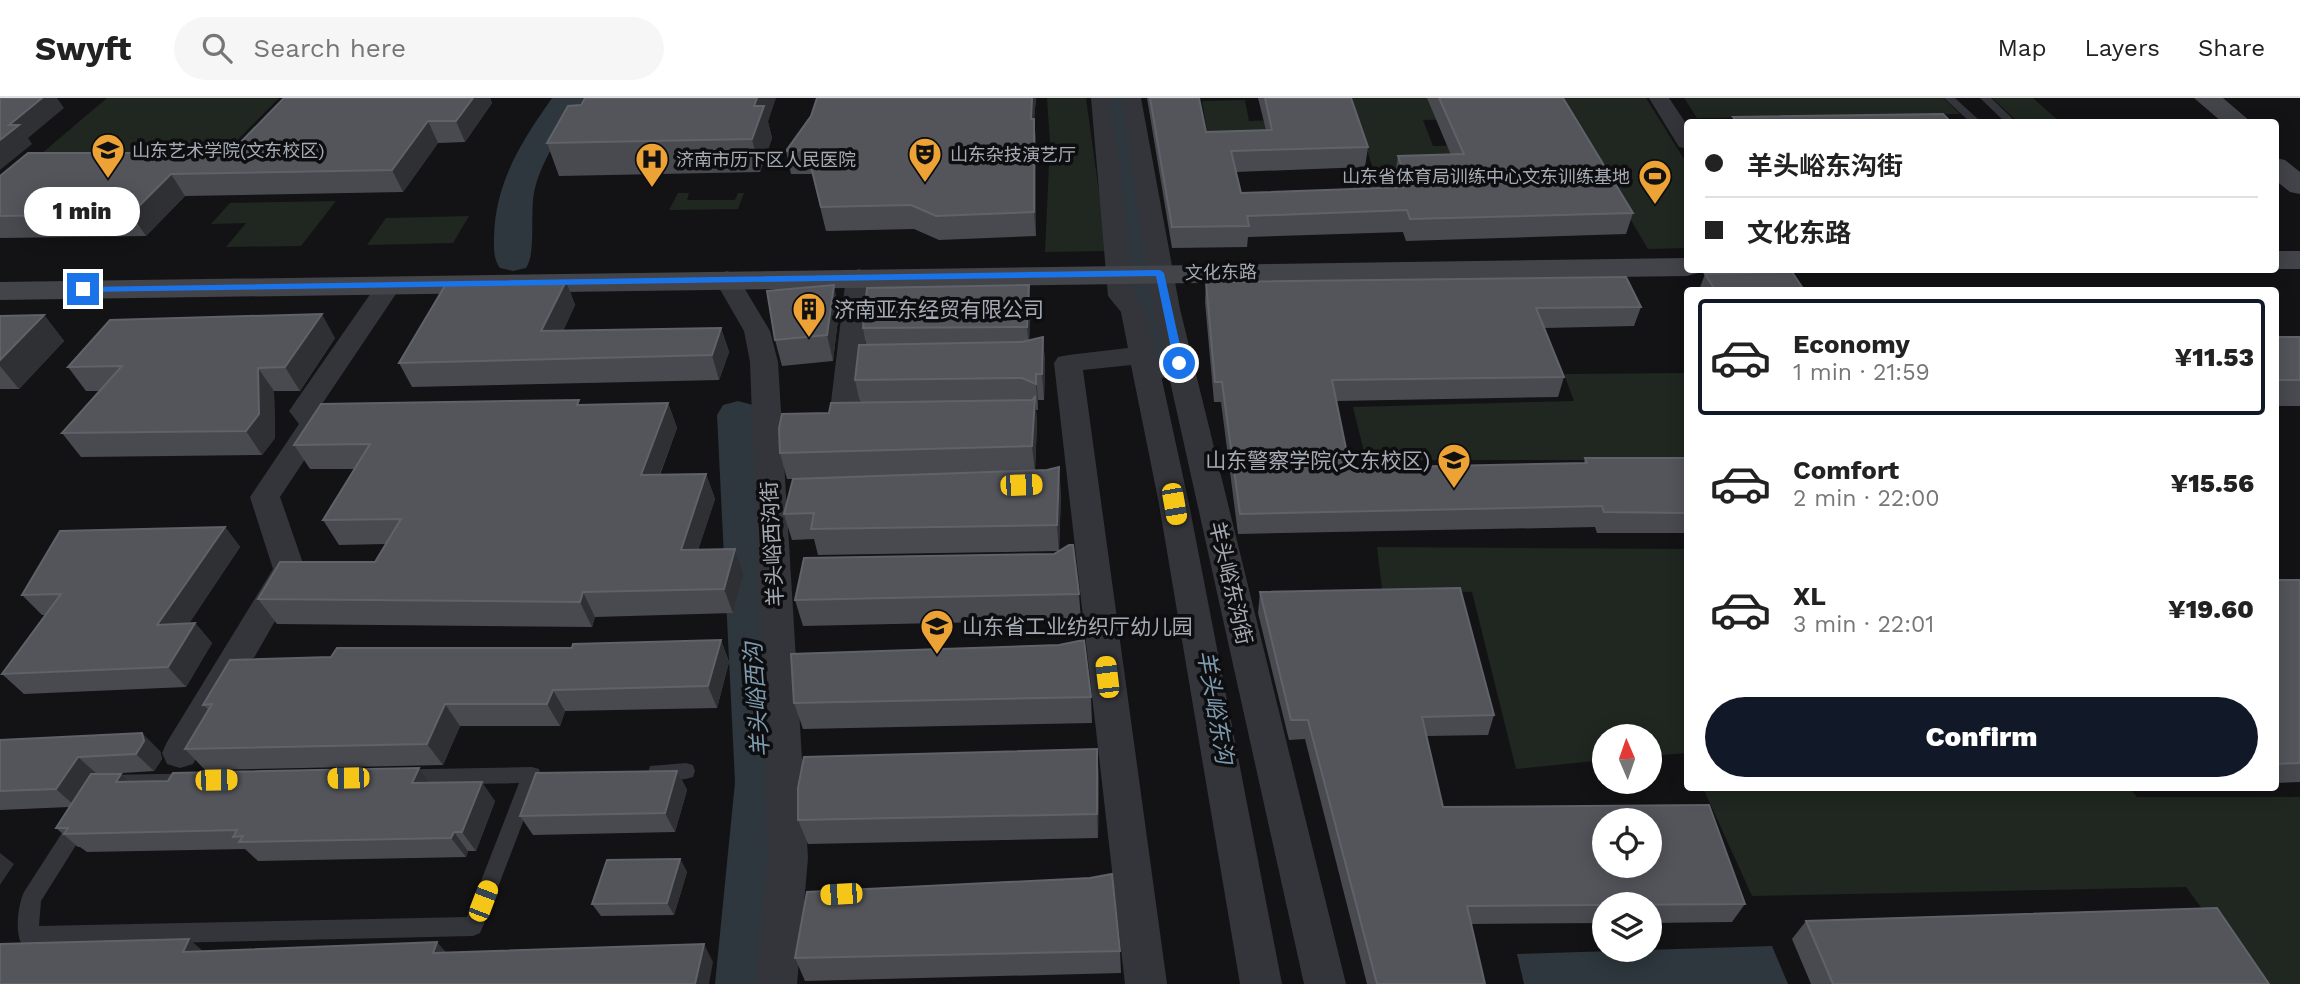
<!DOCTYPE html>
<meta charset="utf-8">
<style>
body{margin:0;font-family:"Work Sans","Noto Sans SC",sans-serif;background:#f6f6f6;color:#222;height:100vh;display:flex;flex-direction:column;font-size:26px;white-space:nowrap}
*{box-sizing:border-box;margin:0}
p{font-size:23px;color:#767676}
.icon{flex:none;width:38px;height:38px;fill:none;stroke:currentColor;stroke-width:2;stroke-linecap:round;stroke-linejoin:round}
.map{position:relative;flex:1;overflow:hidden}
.sheet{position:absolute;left:1684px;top:189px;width:595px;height:504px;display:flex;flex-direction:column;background:#fff;border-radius:7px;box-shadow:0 4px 18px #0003}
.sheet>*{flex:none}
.guide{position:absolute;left:1684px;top:21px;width:595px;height:154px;border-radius:7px;box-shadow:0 4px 18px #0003;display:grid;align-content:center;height:154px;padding:0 21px;background:#fff}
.needle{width:46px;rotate:358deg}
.tools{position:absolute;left:1592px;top:626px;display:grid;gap:14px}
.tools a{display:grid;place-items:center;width:70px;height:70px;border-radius:50%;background:#fff;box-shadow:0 4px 18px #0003;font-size:35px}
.end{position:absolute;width:32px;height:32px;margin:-16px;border:9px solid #1a73e8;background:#fff;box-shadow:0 0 0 4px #fff}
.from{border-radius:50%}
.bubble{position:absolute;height:49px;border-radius:24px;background:#fff;box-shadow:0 4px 18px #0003;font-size:23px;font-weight:800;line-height:49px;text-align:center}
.car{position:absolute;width:21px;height:42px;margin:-21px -10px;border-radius:9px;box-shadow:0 0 5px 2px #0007;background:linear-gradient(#f5c518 24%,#345 0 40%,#f5c518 0 76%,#345 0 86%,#f5c518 0)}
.guide b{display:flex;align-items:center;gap:24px;height:66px;font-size:26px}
.guide b+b{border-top:2px solid #e0e0e0}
.guide i{width:18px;height:18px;background:#222}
ul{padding:12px 0 0;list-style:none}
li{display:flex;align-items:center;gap:21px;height:116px;margin:0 14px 10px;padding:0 7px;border:4px solid transparent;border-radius:7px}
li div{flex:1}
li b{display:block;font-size:26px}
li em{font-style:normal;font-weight:800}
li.current{border-color:#111827}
li>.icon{width:63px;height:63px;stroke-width:1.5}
.action{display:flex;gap:14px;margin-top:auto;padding:14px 21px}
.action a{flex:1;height:80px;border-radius:42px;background:#111827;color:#fff;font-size:28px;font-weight:800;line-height:80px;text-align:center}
header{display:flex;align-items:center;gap:42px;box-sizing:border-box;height:98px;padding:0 35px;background:#fff;border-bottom:2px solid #e0e0e0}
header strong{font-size:33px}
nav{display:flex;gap:38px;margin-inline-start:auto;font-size:24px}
.search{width:490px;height:63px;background:#f6f6f6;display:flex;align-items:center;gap:18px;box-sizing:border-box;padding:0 24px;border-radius:38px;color:#767676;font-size:26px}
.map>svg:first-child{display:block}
.green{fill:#1f2720}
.water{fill:#2d373d}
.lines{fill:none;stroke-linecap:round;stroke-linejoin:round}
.river{fill:#2d373d;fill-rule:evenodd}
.service{fill:#34353a;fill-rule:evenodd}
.minor{fill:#34353a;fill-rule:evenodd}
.secondary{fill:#424449;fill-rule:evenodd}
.wall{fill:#494a50}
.shaded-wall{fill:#2f3034}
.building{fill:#53555b;stroke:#606269;stroke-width:2;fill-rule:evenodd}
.route{fill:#1a73e8}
.labels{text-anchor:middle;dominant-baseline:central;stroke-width:7;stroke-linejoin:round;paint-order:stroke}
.far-poi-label{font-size:18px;fill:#a5abb5;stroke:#0e0e10;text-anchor:start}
.far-street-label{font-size:18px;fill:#a5abb5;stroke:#0e0e10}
.poi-label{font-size:21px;fill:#a5abb5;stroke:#0e0e10;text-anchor:start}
.street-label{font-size:21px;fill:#a5abb5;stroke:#0e0e10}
.water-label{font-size:23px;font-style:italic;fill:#7d9baf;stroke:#0e0e10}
</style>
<header>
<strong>Swyft</strong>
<div class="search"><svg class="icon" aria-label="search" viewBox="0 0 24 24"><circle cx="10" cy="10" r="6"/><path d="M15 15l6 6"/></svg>Search here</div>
<nav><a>Map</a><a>Layers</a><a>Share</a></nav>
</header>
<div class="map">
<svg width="2300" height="886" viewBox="0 0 2300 886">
<rect width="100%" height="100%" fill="#131315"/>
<g class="green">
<polygon points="107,0 279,0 209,71 21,73"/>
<polygon points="1047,0 1086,0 1107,153 1045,154 1050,45"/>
<polygon points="1350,0 1457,0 1560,19 1423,22 1433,48 1571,45 1585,70 1383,75 1388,92 1355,93 1349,75 1374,74 1364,42 1209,45 1202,3 1245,2 1249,23 1356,20"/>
<polygon points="1559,0 1646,0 1687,66 1687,150 1648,151"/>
<polygon points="1684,0 1943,0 1960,16 1697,20"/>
<polygon points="1992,0 2033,0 2060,24 2018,24"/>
<polygon points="678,95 689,95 687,102 735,102 738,95 744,95 738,111 669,112"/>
<polygon points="336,103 301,148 226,149 246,125 211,126 230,105"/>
<polygon points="469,118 453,145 367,147 386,120"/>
<polygon points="1687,275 1687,362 1366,362 1353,309 1574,303 1564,276"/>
<polygon points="1377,449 1687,451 1687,655 1650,658 1650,639 1605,639 1605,662 1516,671 1472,494 1382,491"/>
<polygon points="1703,690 2129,690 2137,699 2300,699 2300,886 2258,886 2186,789 1752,798"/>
</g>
<polygon class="water" points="1772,848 1788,886 1524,886 1517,856"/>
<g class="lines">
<g class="river">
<path d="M552,0H584C565,28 544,57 535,90C529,113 537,154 526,170L513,173L500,170C493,160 494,151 494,139C495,84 522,43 552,0Z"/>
<polygon points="1098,0 1130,0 1156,189 1172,270 1166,279 1152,283 1138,279 1132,270 1118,189"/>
<polygon points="738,303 753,307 759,317 791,684 779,886 715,886 735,684 717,317 723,307"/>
</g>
<g class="service">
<polygon points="1944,0 1955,0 1981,24 1970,24"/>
<polygon points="1980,0 1991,0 2016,24 2005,24"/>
<path d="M686,665L693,667L695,673L693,679C681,683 662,684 650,680L648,674L650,668Z"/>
<path d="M532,669L539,671L541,677L483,828L480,835L473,838L28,848L21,845C15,832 18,807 24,794L98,679L105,677ZM519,685L467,819L39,828L41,803L110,693Z"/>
</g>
<g class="minor">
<polygon points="1091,0 1111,0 1134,197 1147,213 1189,406 1282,886 1240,886 1159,406 1131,267 1083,272 1167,886 1125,886 1054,265 1058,259 1068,257 1128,250 1121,214 1108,198"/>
<polygon points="1121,0 1141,0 1180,211 1346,886 1304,886 1154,211"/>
<polygon points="1649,0 1669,0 1687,27 1687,51 1679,49"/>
<path d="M859,171L868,174L872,179L858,312L880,314L884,321L880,328C865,332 848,332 833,328L829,321L846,179L850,174Z"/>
<polygon points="727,173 736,176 770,233 778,264 808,760 797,886 755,886 768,760 750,264 744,233 714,181 718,176"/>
<polygon points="389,179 398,182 402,187 318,312 329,325 280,399 305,471 193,666 180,670 167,666 162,655 167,644 273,471 250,399 299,326 289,313 380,182"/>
</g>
<g class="secondary">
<polygon points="2194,0 2223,0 2251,24 2222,24"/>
<polygon points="2275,60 2285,62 2300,74 2300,96 2290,94 2275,82"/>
<rect x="2275" y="153" width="25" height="18"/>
<polygon points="1687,160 1687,172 1700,172 1698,175 1687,178 0,202 0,184"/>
</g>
</g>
<g class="wall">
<polygon points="284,0 490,0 492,5 465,44 438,45 403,94 185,98 146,138 0,140 0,78 230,55"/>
<polygon points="1036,0 1034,21 1036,44 1036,138 939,142 914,131 826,133 812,76 791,76 786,53"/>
<polygon points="1147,0 1199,0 1206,34 1266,32 1258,0 1351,0 1368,49 1365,69 1236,74 1241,95 1399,90 1395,79 1398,58 1451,57 1427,0 1563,0 1633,115 1626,136 1406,143 1403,134 1248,139 1247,149 1172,150"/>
<polygon points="768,24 772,40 760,74 559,78 547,45"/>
<polygon points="1705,176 1804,192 1699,192"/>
<polygon points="566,183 575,207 563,233 721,230 729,254 719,282 412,289 399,265"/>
<polygon points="1206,184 1641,209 1634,228 1544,230 1564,279 1558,299 1336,303 1350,370 1584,365 1585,360 1687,360 1687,435 1597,435 1595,429 1238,436 1221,304 1214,304 1205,204"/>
<polygon points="1031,207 1029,242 1043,239 1045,265 1044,302 1038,302 1038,312 1036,312 1037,325 1035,373 1061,395 1059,453 1079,496 1081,522 803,528 795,502 1054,456 1058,453 818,457 814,441 792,442 784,416 793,381 787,381 780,355 829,315 860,305 855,282 866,247 863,230"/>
<polygon points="839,213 833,263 782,268 775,242"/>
<polygon points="44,217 64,243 19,291 0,291 0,218"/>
<rect x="2275" y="239" width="25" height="69"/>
<polygon points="335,240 300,293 274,293 275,340 262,357 81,359 62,335 99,293 86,293 68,269"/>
<polygon points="668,305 677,330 660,377 706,376 715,401 698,452 735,451 744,476 733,515 595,519 592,529 277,526 258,501 375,464 386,446 339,447 323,422 355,371 310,371 294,347 581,307"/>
<polygon points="225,429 240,449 189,525 195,525 212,545 186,589 24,596 2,576 45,517 42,517 22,497"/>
<polygon points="2275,482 2300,482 2300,684 2275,685"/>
<polygon points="1260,494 1494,617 1488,637 1426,638 1443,709 1745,806 1732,824 1650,825 1650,807 1605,807 1605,825 1471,826 1485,886 1367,886 1305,641 1289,642 1258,515"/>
<polygon points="721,542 729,564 717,610 565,613 560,628 460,628 443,667 205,672 185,651 209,612 203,607 572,550"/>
<polygon points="1091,599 1092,625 803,631 794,605"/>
<polygon points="0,642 160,653 162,661 154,673 107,676 129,683 168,683 419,670 430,685 495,703 476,753 468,753 466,759 258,763 245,751 87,754 80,749 78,749 56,730 69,709 0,712"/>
<polygon points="677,673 687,692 675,734 533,737 520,718"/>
<polygon points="1099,676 1098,740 808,746 798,722"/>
<polygon points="680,761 687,774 674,817 601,818 592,806"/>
<polygon points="1806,823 2269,886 1811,886 1792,841"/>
<polygon points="1120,853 1121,875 805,883 795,860"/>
</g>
<g class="shaded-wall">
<polygon points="42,0 57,0 64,10 28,40 32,46 0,72 0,42 9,27"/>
<polygon points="473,0 490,0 492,5 465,44 456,23"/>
<polygon points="757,0 776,0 768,24 772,40 760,74 752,41 754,8"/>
<polygon points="1032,0 1036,0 1032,44 1031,21"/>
<polygon points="1034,21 1036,44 1036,138 1034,114"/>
<polygon points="428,23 438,45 403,94 392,72"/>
<polygon points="171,76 185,98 146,138 131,116"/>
<polygon points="566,183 575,207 552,257 541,233"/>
<polygon points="834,187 839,213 833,263 827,237"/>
<polygon points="1029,187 1031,207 1029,249 1027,229"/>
<polygon points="322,216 335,240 300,293 285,269"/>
<polygon points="44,217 64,243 19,291 0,268 0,262"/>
<polygon points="721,230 729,254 719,282 712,257"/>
<polygon points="1043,239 1045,265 1044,302 1042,276"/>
<polygon points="258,270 274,293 275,340 262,357 246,333"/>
<polygon points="1036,276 1038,302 1038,312 1036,286"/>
<polygon points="1035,299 1037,325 1035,374 1032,348"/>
<polygon points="668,305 677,330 650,402 641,377"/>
<polygon points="1059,369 1061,395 1059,453 1057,427"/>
<polygon points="706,376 715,401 690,477 681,452"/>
<polygon points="225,429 240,449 175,547 157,527"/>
<polygon points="735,451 744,476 733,515 724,491"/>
<polygon points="583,494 595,519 592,529 580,504"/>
<polygon points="195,525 212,545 186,589 168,569"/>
<polygon points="721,542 729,564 717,610 708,588"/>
<polygon points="553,592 565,613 560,628 547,606"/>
<polygon points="445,606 460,628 443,667 427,646"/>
<polygon points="142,635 160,653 162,661 154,673 136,656"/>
<polygon points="1097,651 1099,676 1098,740 1097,716"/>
<polygon points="78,659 97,676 76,709 56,691"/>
<polygon points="419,670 433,689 412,685"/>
<polygon points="677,673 687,692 675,734 665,715"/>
<polygon points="121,676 141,695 116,684"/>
<polygon points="482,684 495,703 476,753 462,734"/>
<polygon points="454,734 468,753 466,759 451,740"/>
<polygon points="0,755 14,766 0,787"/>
<polygon points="680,761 687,774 674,817 667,805"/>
<polygon points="189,841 210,859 183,854"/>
<polygon points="437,844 453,862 433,855"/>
<polygon points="704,846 713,864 709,886 695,886"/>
</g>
<g class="building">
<polygon points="0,0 42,0 9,27 19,27 0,42"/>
<polygon points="284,0 473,0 456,23 428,23 392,72 171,76 131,116 0,118 0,78 28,55 230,55"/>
<polygon points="585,0 757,0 754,8 764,8 752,41 547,45 568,8 581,7"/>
<polygon points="817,0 1032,0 1031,21 1034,21 1034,114 936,118 911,107 821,109 807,52 786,53 811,18"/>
<polygon points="1150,0 1199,0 1206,34 1272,32 1265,0 1351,0 1368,49 1231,53 1241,95 1409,89 1398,58 1464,56 1439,0 1563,0 1633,115 1410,121 1407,112 1247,118 1249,128 1172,129"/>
<polygon points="1943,16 1951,24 1737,24 1733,19"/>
<polygon points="1792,174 1804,192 1715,192 1705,176"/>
<polygon points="1626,179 1641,209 1536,210 1564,279 1332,282 1350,370 1587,365 1585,360 1687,360 1687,415 1604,414 1602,408 1240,416 1222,284 1215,284 1206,184"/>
<polygon points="566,183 541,233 721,230 712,257 399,265 446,186"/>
<polygon points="834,187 827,237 775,242 767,193"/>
<polygon points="1029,187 1027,229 863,230 867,190"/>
<polygon points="322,216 285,269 258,270 259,316 246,333 62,335 122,268 68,269 110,222"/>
<polygon points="44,217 0,262 0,218"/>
<polygon points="1043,239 1042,276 1036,276 1036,286 1022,280 855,282 859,247 1022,244"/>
<rect x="2275" y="239" width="25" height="43"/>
<polygon points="1035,299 1032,348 780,355 779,330 782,316 829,315 831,305 1032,302"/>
<polygon points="579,302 577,307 668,305 641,377 706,376 681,452 735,451 724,491 583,494 580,504 258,501 280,464 375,464 401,421 323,422 370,346 294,347 321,306"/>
<polygon points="1059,369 1057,427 811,431 814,415 784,416 793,381 1047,372"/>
<polygon points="225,429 157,527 195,525 168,569 2,576 61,496 22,497 60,433"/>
<polygon points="1069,447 1073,447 1079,496 795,502 804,460 1054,456"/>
<polygon points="2275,482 2300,482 2300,665 2275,666"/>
<path d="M1460,490L1494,617L1422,619L1443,709L1709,707L1745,806L1467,808L1485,886H1377L1308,622H1291L1260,494ZM1605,723H1650V768H1605Z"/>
<polygon points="721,542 708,588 553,592 547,606 445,606 427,646 185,651 212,606 203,607 230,562 331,559 337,550 572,550 573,546"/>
<polygon points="1084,542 1091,599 794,605 791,556 1059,547"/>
<polygon points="142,635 144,643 136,656 78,659 56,691 0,693 0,642"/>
<polygon points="1097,651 1097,716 798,722 798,690 804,659"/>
<polygon points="419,670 412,685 482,684 462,734 454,734 451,740 239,744 243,738 233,739 237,732 64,736 68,730 56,730 91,676 121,676 116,684 168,683 173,675"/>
<polygon points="677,673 665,715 520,718 536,675"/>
<polygon points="680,761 667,805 592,806 607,762"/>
<polygon points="1112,776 1120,853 795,860 807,794 1090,780"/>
<polygon points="2217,810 2269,886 1833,886 1806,823"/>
<polygon points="189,841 183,854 437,844 433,855 704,846 695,886 0,886 0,846"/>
</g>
<polygon class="route" points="1160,172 1164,175 1184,265 1179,268 1174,265 1156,178 83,194 78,191 83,189"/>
<defs>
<symbol id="university-pin" viewBox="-11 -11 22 30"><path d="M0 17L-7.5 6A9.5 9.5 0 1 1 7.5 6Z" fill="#eca234" stroke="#0e0e10"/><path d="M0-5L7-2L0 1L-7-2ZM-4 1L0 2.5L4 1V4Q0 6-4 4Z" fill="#111"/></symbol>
<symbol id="theatre-pin" viewBox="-11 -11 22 30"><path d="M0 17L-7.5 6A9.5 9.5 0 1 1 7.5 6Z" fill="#eca234" stroke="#0e0e10"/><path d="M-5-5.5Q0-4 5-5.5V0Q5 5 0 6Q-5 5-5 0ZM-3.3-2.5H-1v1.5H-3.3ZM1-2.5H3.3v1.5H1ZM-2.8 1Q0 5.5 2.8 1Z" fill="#111"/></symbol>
<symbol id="hospital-pin" viewBox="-11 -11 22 30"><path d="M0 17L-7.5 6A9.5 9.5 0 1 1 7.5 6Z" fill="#eca234" stroke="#0e0e10"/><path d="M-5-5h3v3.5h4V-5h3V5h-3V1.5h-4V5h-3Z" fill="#111"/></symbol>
<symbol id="stadium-pin" viewBox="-11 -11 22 30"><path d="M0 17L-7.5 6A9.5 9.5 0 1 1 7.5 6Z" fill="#eca234" stroke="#0e0e10"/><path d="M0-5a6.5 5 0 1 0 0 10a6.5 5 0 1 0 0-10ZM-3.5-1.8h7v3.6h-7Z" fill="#111"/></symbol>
<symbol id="building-pin" viewBox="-11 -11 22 30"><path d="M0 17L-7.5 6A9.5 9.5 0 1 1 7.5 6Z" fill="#eca234" stroke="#0e0e10"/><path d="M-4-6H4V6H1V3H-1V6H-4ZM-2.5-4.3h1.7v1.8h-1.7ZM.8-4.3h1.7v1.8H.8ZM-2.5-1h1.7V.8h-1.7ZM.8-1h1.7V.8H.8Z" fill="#111"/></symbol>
<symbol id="school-pin" viewBox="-11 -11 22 30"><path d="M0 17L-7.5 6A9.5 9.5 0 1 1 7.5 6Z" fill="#eca234" stroke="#0e0e10"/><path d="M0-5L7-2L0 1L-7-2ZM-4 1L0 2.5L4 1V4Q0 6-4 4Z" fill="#111"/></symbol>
</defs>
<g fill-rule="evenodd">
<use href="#university-pin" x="89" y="33" width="38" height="52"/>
<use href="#theatre-pin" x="906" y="37" width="38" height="52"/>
<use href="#hospital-pin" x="633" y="42" width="38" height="52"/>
<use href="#stadium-pin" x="1636" y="59" width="38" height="52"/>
<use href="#building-pin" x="790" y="192" width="38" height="52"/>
<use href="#university-pin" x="1435" y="343" width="38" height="52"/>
<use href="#school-pin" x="918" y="509" width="38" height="52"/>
</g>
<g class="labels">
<g class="far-poi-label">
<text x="132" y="52">山东艺术学院(文东校区)</text>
<text x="950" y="56">山东杂技演艺厅</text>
<text x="676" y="61">济南市历下区人民医院</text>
<text x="1630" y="78" text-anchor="end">山东省体育局训练中心文东训练基地</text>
</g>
<g class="far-street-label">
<text transform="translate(1221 174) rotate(-1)">文化东路</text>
</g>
<g class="poi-label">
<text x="834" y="211">济南亚东经贸有限公司</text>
<text x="1430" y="362" text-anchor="end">山东警察学院(文东校区)</text>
<text x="962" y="528">山东省工业纺织厅幼儿园</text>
</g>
<g class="street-label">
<text transform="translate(772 446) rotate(-93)">羊头峪西沟街</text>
<text transform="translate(1231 485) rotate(77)">羊头峪东沟街</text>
</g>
<g class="water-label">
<text transform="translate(757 602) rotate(-94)">羊头峪西沟</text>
<text transform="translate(1215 609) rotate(80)">羊头峪东沟</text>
</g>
</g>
</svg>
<div class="tools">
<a><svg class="needle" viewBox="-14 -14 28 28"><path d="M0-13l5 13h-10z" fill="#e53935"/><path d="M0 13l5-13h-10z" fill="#767676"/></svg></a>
<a><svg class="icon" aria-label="locate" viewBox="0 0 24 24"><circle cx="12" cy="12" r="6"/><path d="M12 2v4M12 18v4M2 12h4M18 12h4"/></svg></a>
<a><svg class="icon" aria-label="layers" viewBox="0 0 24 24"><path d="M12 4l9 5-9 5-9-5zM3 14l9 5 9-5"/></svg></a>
</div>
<i class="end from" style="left:1179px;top:265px"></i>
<i class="end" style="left:83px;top:191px"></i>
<div class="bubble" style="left:24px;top:89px;width:116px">1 min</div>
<i class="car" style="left:1021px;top:387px;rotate:88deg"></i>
<i class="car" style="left:1174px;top:406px;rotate:170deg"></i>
<i class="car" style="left:1107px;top:579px;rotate:353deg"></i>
<i class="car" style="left:348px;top:680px;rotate:269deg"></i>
<i class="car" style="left:216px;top:682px;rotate:89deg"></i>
<i class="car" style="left:841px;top:796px;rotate:267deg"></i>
<i class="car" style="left:483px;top:803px;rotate:21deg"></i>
<div class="guide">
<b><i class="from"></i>羊头峪东沟街</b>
<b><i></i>文化东路</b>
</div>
<section class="sheet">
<ul>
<li class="current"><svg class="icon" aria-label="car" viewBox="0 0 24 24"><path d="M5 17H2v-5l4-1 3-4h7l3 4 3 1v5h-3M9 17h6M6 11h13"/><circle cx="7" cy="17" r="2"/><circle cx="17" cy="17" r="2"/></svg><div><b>Economy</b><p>1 min · 21:59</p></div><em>¥11.53</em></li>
<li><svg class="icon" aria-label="car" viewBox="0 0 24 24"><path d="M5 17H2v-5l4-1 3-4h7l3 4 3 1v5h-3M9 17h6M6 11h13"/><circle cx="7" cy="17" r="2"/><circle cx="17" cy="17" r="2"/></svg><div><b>Comfort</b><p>2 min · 22:00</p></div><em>¥15.56</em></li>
<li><svg class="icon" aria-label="car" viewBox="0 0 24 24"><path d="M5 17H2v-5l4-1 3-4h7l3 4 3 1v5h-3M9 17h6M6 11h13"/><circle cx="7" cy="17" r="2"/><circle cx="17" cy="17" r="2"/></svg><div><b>XL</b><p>3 min · 22:01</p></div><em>¥19.60</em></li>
</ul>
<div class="action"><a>Confirm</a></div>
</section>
</div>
